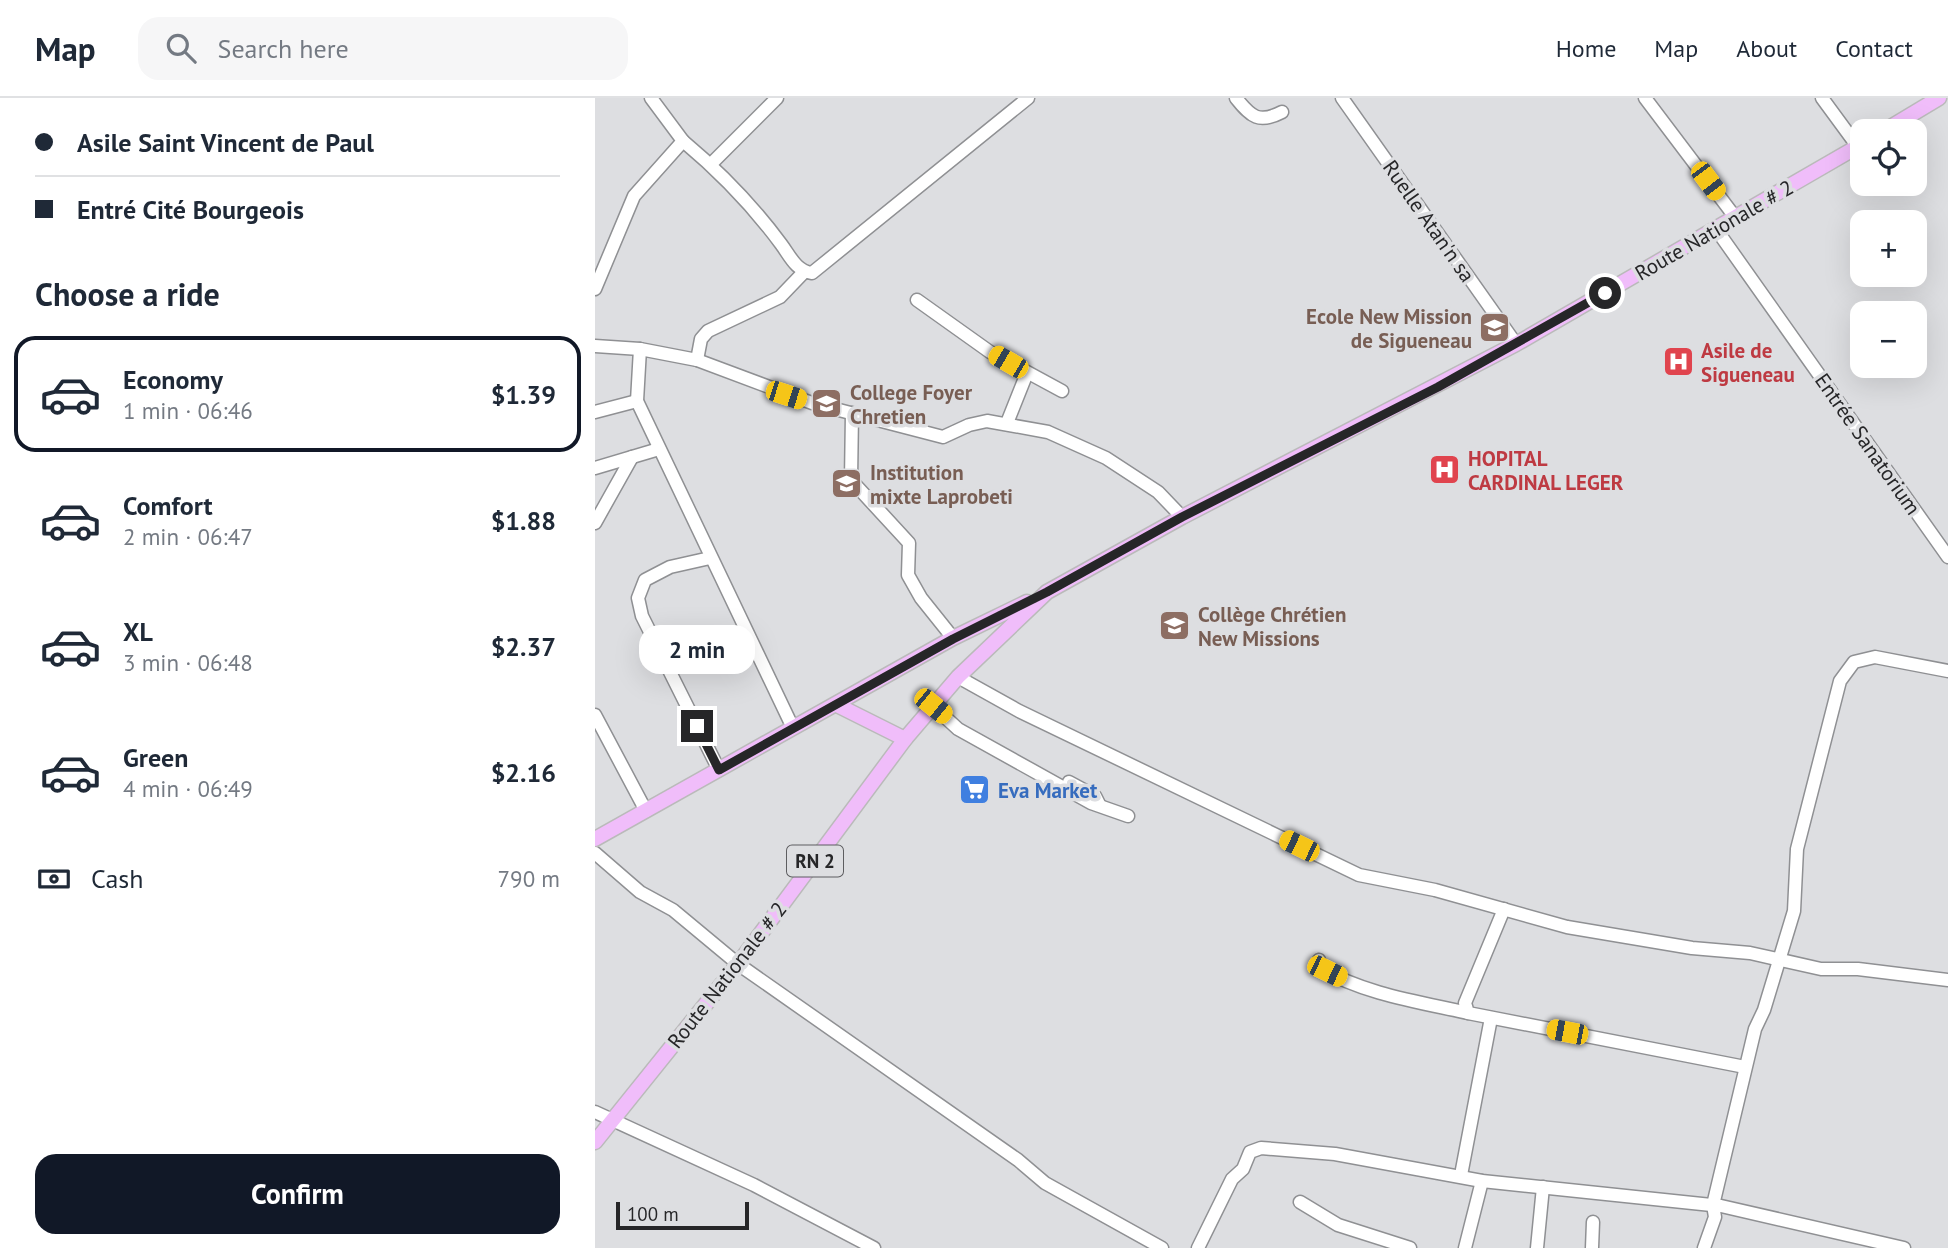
<!DOCTYPE html>
<meta charset="utf-8">
<style>
body{margin:0;font-family:"PT Sans",sans-serif;background:#f6f6f7;color:#1f2937;height:100vh;display:flex;flex-direction:column;font-size:26px;white-space:nowrap}
*{box-sizing:border-box;margin:0}
p{font-size:23px;color:#747a83}
.icon{flex:none;width:38px;height:38px;fill:none;stroke:currentColor;stroke-width:2;stroke-linecap:round;stroke-linejoin:round}
.map{position:relative;flex:1;overflow:hidden}
.sheet{display:flex;flex-direction:column;background:#fff;width:595px}
.sheet>*{flex:none}
.guide{display:grid;align-content:center;height:154px;padding:0 35px;background:#fff}
.tools{position:absolute;left:1255px;top:21px;display:grid;gap:14px}
.tools a{display:grid;place-items:center;width:77px;height:77px;border-radius:14px;background:#fff;box-shadow:0 7px 28px #0002;font-size:35px}
.scale{position:absolute;left:21px;bottom:18px;width:133px;box-sizing:border-box;padding-left:7px;border:4px solid #262628;border-top:0;font-size:19px;line-height:24px;white-space:nowrap;color:#262628;-webkit-text-stroke:5px #dddee1;paint-order:stroke}
.end{position:absolute;width:32px;height:32px;margin:-16px;border:9px solid #262628;background:#fff;box-shadow:0 0 0 4px #fff}
.from{border-radius:50%}
.bubble{position:absolute;height:49px;border-radius:21px;background:#fff;box-shadow:0 7px 28px #0002;font-size:23px;font-weight:600;line-height:49px;text-align:center}
.car{position:absolute;width:21px;height:42px;margin:-21px -10px;border-radius:9px;box-shadow:0 0 5px 2px #0007;background:linear-gradient(#f5c518 24%,#345 0 40%,#f5c518 0 76%,#345 0 86%,#f5c518 0)}
.guide b{display:flex;align-items:center;gap:24px;height:66px;font-size:26px}
.guide b+b{border-top:2px solid #e0e1e3}
.guide i{width:18px;height:18px;background:#1f2937}
ul{padding:0;list-style:none}
li{display:flex;align-items:center;gap:21px;height:116px;margin:0 14px 10px;padding:0 21px;border:4px solid transparent;border-radius:21px}
li div{flex:1}
li b{display:block;font-size:26px}
li em{font-style:normal;font-weight:600}
li.active{border-color:#111827}
li>.icon{width:63px;height:63px;stroke-width:1.5}
h2{padding:0 35px;font-size:32px;line-height:84px}
.pay{display:flex;align-items:center;gap:18px;height:77px;padding:0 35px;font-size:26px}
.pay p{margin-inline-start:auto}
.primary-button{display:flex;gap:14px;margin-top:auto;padding:14px 35px}
.primary-button a{flex:1;height:80px;border-radius:21px;background:#111827;color:#fff;font-size:28px;font-weight:600;line-height:80px;text-align:center}
header{display:flex;align-items:center;gap:42px;box-sizing:border-box;height:98px;padding:0 35px;background:#fff;border-bottom:2px solid #e0e1e3}
header strong{font-size:33px}
nav{display:flex;gap:38px;margin-inline-start:auto;font-size:24px}
.search{width:490px;height:63px;background:#f6f6f7;display:flex;align-items:center;gap:18px;box-sizing:border-box;padding:0 24px;border-radius:21px;color:#747a83;font-size:26px}
main{display:flex;flex:1;min-height:0}
.map>svg:first-child{display:block}
.lines{fill:none;stroke-linecap:round;stroke-linejoin:round}
.minor-casing{stroke:#8f9093;stroke-width:15}
.major-casing{stroke:#bababa;stroke-width:17}
.minor{stroke:#fff;stroke-width:12}
.major{stroke:#f0bdfa;stroke-width:14}
.route{stroke:#262628;stroke-width:9}
.labels{text-anchor:middle;dominant-baseline:central;stroke-width:7;stroke-linejoin:round;paint-order:stroke}
.shield{fill:#dddee1;stroke:#5d5d60;stroke-width:2}
.shield-label{font-size:19px;font-weight:bold;fill:#262628}
.street-label{font-size:21px;fill:#262628;stroke:#dddee1}
.education-label{font-size:21px;font-weight:bold;fill:#785e54;stroke:#dddee1;text-anchor:start}
.health-label{font-size:21px;font-weight:bold;fill:#be3a42;stroke:#dddee1;text-anchor:start}
.shop-label{font-size:21px;font-weight:bold;fill:#366cbe;stroke:#dddee1;text-anchor:start}
</style>
<header>
<strong>Map</strong>
<div class="search"><svg class="icon" aria-label="search" viewBox="0 0 24 24"><circle cx="10" cy="10" r="6"/><path d="M15 15l6 6"/></svg>Search here</div>
<nav><a>Home</a><a>Map</a><a>About</a><a>Contact</a></nav>
</header>
<main>
<section class="sheet">
<div class="guide">
<b><i class="from"></i>Asile Saint Vincent de Paul</b>
<b><i></i>Entré Cité Bourgeois</b>
</div>
<h2>Choose a ride</h2>
<ul>
<li class="active"><svg class="icon" aria-label="car" viewBox="0 0 24 24"><path d="M5 17H2v-5l4-1 3-4h7l3 4 3 1v5h-3M9 17h6M6 11h13"/><circle cx="7" cy="17" r="2"/><circle cx="17" cy="17" r="2"/></svg><div><b>Economy</b><p>1 min · 06:46</p></div><em>$1.39</em></li>
<li><svg class="icon" aria-label="car" viewBox="0 0 24 24"><path d="M5 17H2v-5l4-1 3-4h7l3 4 3 1v5h-3M9 17h6M6 11h13"/><circle cx="7" cy="17" r="2"/><circle cx="17" cy="17" r="2"/></svg><div><b>Comfort</b><p>2 min · 06:47</p></div><em>$1.88</em></li>
<li><svg class="icon" aria-label="car" viewBox="0 0 24 24"><path d="M5 17H2v-5l4-1 3-4h7l3 4 3 1v5h-3M9 17h6M6 11h13"/><circle cx="7" cy="17" r="2"/><circle cx="17" cy="17" r="2"/></svg><div><b>XL</b><p>3 min · 06:48</p></div><em>$2.37</em></li>
<li><svg class="icon" aria-label="car" viewBox="0 0 24 24"><path d="M5 17H2v-5l4-1 3-4h7l3 4 3 1v5h-3M9 17h6M6 11h13"/><circle cx="7" cy="17" r="2"/><circle cx="17" cy="17" r="2"/></svg><div><b>Green</b><p>4 min · 06:49</p></div><em>$2.16</em></li>
</ul>
<div class="pay"><svg class="icon" aria-label="cash" viewBox="0 0 24 24"><path d="M3 7h18v10H3z"/><circle cx="12" cy="12" r="2"/></svg>Cash<p>790 m</p></div>
<div class="primary-button"><a>Confirm</a></div>
</section>
<div class="map">
<svg width="1353" height="1150" viewBox="0 0 1353 1150">
<rect width="100%" height="100%" fill="#dddee1"/>
<g class="lines">
<defs>
<g id="minor">
<path d="M641,0C656,19 664,26 687,14"/>
<polyline points="747,0 921,246"/>
<polyline points="1050,0 1140,119"/>
<polyline points="1227,0 1263,49"/>
<path d="M88,43C125,74 158,108 186,146C195,158 201,173 217,175L433,0"/>
<polyline points="116,66 182,0"/>
<polyline points="1121,131 1353,459"/>
<polyline points="0,191 39,98 88,43 56,0"/>
<polyline points="322,202 395,254 467,293"/>
<polyline points="0,248 45,251 102,262 217,305 348,339 374,327 392,323 453,334 511,360 563,394 587,419"/>
<polyline points="45,251 42,303 198,630"/>
<polyline points="102,262 106,241 113,233 185,199 209,174"/>
<polyline points="0,314 42,303"/>
<polyline points="257,315 256,382 314,445 313,477 326,500 358,540"/>
<polyline points="412,325 432,275"/>
<polyline points="0,370 64,351"/>
<polyline points="0,425 37,359"/>
<polyline points="115,460 75,469 50,482 43,500 47,518 124,672"/>
<polyline points="363,579 424,613 764,777 840,792 972,829 1097,850 1155,855 1226,871 1263,871 1353,882"/>
<polyline points="338,608 363,631 496,705 533,718"/>
<polyline points="0,617 51,713"/>
<polyline points="474,684 500,698 504,706"/>
<polyline points="0,755 45,794 78,812 143,866 423,1062 450,1085 567,1150"/>
<polyline points="909,811 870,905 873,915 1150,969"/>
<path d="M724,862L725,870C769,896 824,904 873,915"/>
<polyline points="0,1014 159,1087 279,1150"/>
<polyline points="866,1077 896,920"/>
<polyline points="705,1104 743,1127 815,1150"/>
<polyline points="603,1150 637,1081 648,1071 655,1054 666,1050 740,1056 887,1083 1126,1108 1309,1150"/>
<polyline points="870,1150 887,1083"/>
<polyline points="942,1150 948,1089"/>
<polyline points="997,1150 998,1124"/>
<polyline points="1109,1150 1120,1119 1118,1107 1160,931 1169,912 1199,813 1202,751 1245,583 1259,564 1280,559 1353,573"/>
</g>
<g id="major">
<polyline points="1289,33 1344,0"/>
<polyline points="242,607 310,641"/>
<polyline points="0,741 358,540 432,504"/>
<polyline points="0,1044 143,866 310,641 363,579 452,494 587,419 921,246 1267,46"/>
</g>
</defs>
<use href="#minor" class="minor-casing"/>
<use href="#major" class="major-casing"/>
<use href="#minor" class="minor"/>
<use href="#major" class="major"/>
</g>
<g class="lines">
<polyline class="route" points="102,628 124,672 358,541 452,494 587,419 843,289 1010,195"/>
</g>
<defs>
<symbol id="school-square" viewBox="-11 -11 22 22"><rect x="-9" y="-9" width="18" height="18" rx="4" fill="#8d6e63" stroke="#dddee1"/><path d="M0-5L7-2L0 1L-7-2ZM-4 1L0 2.5L4 1V4Q0 6-4 4Z" fill="#fff"/></symbol>
<symbol id="hospital-square" viewBox="-11 -11 22 22"><rect x="-9" y="-9" width="18" height="18" rx="4" fill="#e0444e" stroke="#dddee1"/><path d="M-5-5h3v3.5h4V-5h3V5h-3V1.5h-4V5h-3Z" fill="#fff"/></symbol>
<symbol id="supermarket-square" viewBox="-11 -11 22 22"><rect x="-9" y="-9" width="18" height="18" rx="4" fill="#3f7fe0" stroke="#dddee1"/><path d="M-6-5.5h2.5l.6 2H6L4.5 2H-2.5L-4.4-4H-6ZM-1.5 3.2a1.3 1.3 0 1 0 .1 0ZM3 3.2a1.3 1.3 0 1 0 .1 0Z" fill="#fff"/></symbol>
</defs>
<g fill-rule="evenodd">
<use href="#school-square" x="882" y="212" width="35" height="35"/>
<use href="#hospital-square" x="1066" y="246" width="35" height="35"/>
<use href="#school-square" x="214" y="288" width="35" height="35"/>
<use href="#hospital-square" x="832" y="354" width="35" height="35"/>
<use href="#school-square" x="234" y="368" width="35" height="35"/>
<use href="#school-square" x="562" y="510" width="35" height="35"/>
<use href="#supermarket-square" x="362" y="674" width="35" height="35"/>
</g>
<g class="labels">
<rect class="shield" x="192" y="747.5" width="56" height="31" rx="5"/>
<g class="shield-label">
<text x="220" y="763">RN 2</text>
</g>
<g class="street-label">
<text transform="translate(834 123) rotate(55)">Ruelle Atan'n sa</text>
<text transform="translate(1119 132) rotate(-30)">Route Nationale # 2</text>
<text transform="translate(1273 346) rotate(55)">Entrée Sanatorium</text>
<text transform="translate(132 877) rotate(-52)">Route Nationale # 2</text>
</g>
<g class="education-label">
<text x="877" y="218" text-anchor="end">Ecole New Mission<tspan x="877" dy="24">de Sigueneau</tspan></text>
<text x="255" y="294">College Foyer<tspan x="255" dy="24">Chretien</tspan></text>
<text x="275" y="374">Institution<tspan x="275" dy="24">mixte Laprobeti</tspan></text>
<text x="603" y="516">Collège Chrétien<tspan x="603" dy="24">New Missions</tspan></text>
</g>
<g class="health-label">
<text x="1106" y="252">Asile de<tspan x="1106" dy="24">Sigueneau</tspan></text>
<text x="873" y="360">HOPITAL<tspan x="873" dy="24">CARDINAL LEGER</tspan></text>
</g>
<g class="shop-label">
<text x="403" y="692">Eva Market</text>
</g>
</g>
</svg>
<div class="tools">
<a><svg class="icon" aria-label="locate" viewBox="0 0 24 24"><circle cx="12" cy="12" r="6"/><path d="M12 2v4M12 18v4M2 12h4M18 12h4"/></svg></a>
<a>+</a>
<a>−</a>
</div>
<div class="scale">100 m</div>
<i class="end from" style="left:1010px;top:195px"></i>
<i class="end" style="left:102px;top:628px"></i>
<div class="bubble" style="left:44px;top:527px;width:116px">2 min</div>
<i class="car" style="left:1113px;top:83px;rotate:143deg"></i>
<i class="car" style="left:413px;top:264px;rotate:300deg"></i>
<i class="car" style="left:191px;top:297px;rotate:108deg"></i>
<i class="car" style="left:338px;top:608px;rotate:129deg"></i>
<i class="car" style="left:704px;top:748px;rotate:296deg"></i>
<i class="car" style="left:732px;top:873px;rotate:116deg"></i>
<i class="car" style="left:972px;top:934px;rotate:281deg"></i>
</div>
</main>
